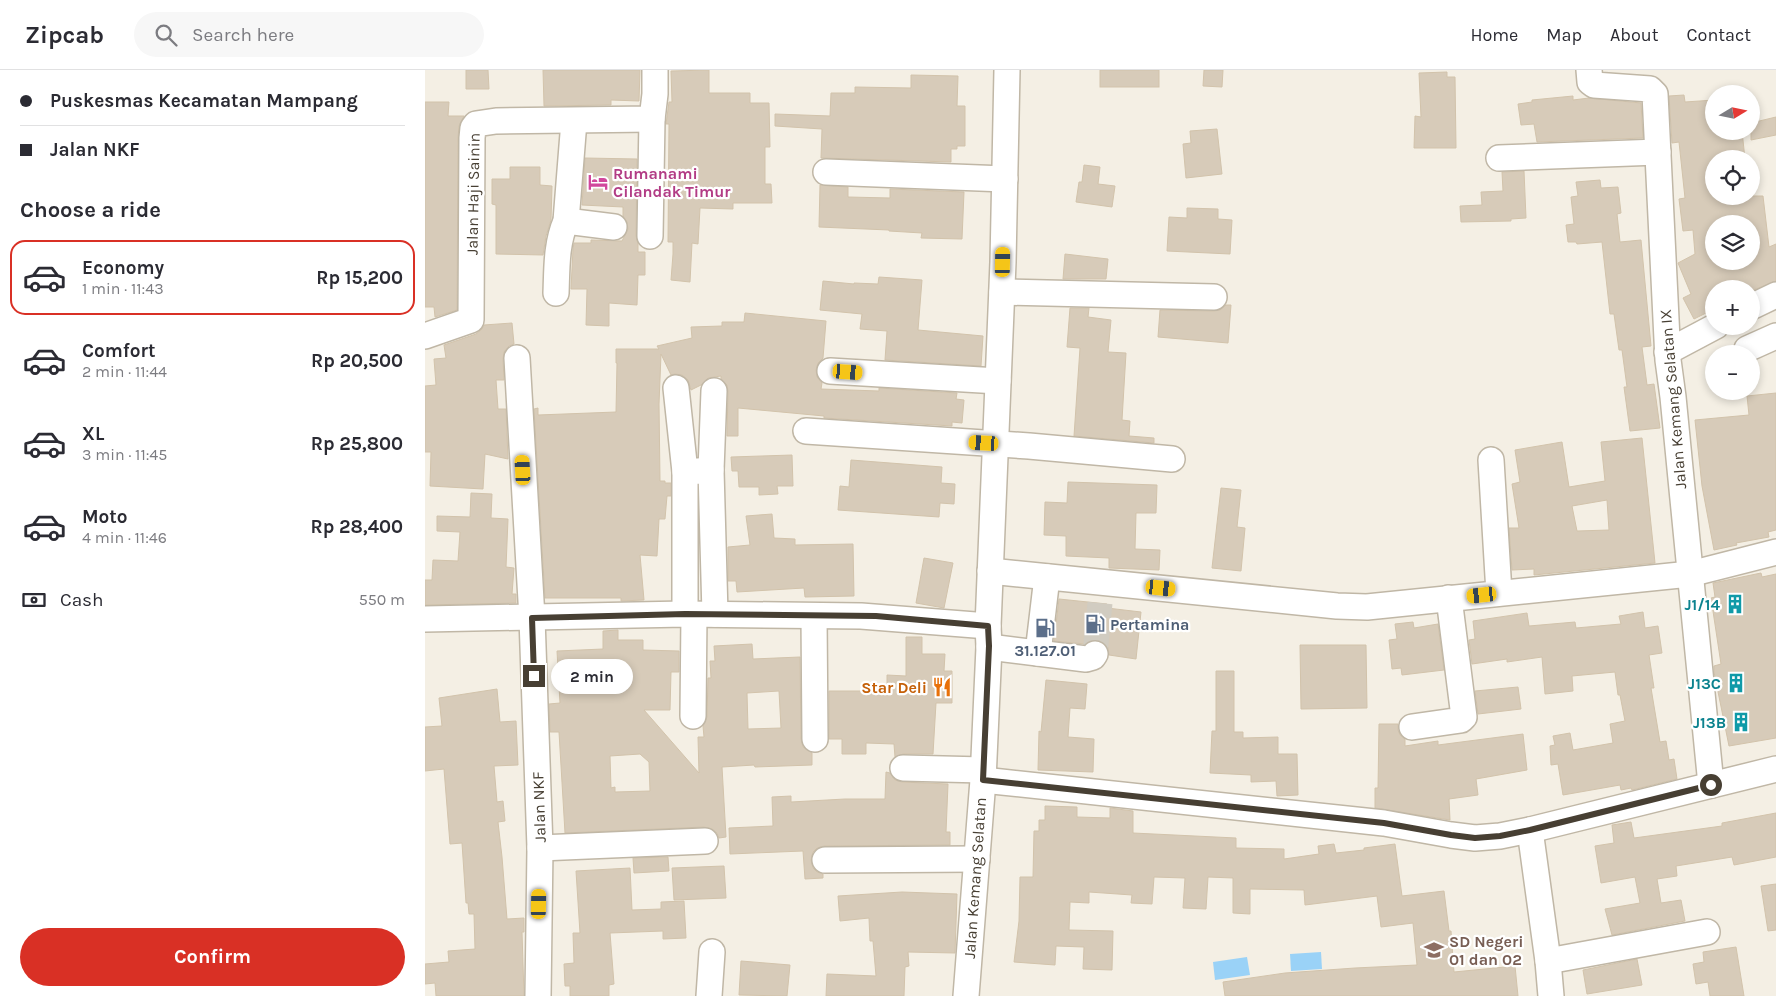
<!DOCTYPE html>
<meta charset="utf-8">
<style>
body{margin:0;font-family:Karla,sans-serif;background:#f7f7f7;color:#2b2b33;height:100vh;display:flex;flex-direction:column;font-size:19px;white-space:nowrap}
*{box-sizing:border-box;margin:0}
p{font-size:16px;color:#7c7c81}
.icon{flex:none;width:28px;height:28px;fill:none;stroke:currentColor;stroke-width:2;stroke-linecap:round;stroke-linejoin:round}
.map{position:relative;flex:1;overflow:hidden}
.panel{display:flex;flex-direction:column;background:#fff;width:425px}
.panel>*{flex:none}
.hud{display:grid;align-content:center;height:110px;padding:0 20px;background:#fff}
.needle{width:32px;rotate:80deg}
.tools{position:absolute;left:1280px;top:15px;display:grid;gap:10px}
.tools a{display:grid;place-items:center;width:55px;height:55px;border-radius:50%;background:#fff;box-shadow:0 2px 8px #0003;font-size:25px}
.end{position:absolute;width:22px;height:22px;margin:-11px;border:6px solid #473f33;background:#fff;box-shadow:0 0 0 2px #fff}
.from{border-radius:50%}
.bubble{position:absolute;height:35px;border-radius:18px;background:#fff;box-shadow:0 2px 8px #0003;font-size:16px;font-weight:700;line-height:35px;text-align:center}
.car{position:absolute;width:15px;height:30px;margin:-15px -8px;border-radius:6px;box-shadow:0 0 4px 1px #0007;background:linear-gradient(#f5c518 24%,#345 0 40%,#f5c518 0 76%,#345 0 86%,#f5c518 0)}
.hud b{display:flex;align-items:center;gap:18px;height:48px;font-size:19px}
.hud b+b{border-top:1px solid #e1e1e2}
.hud i{width:12px;height:12px;background:#2b2b33}
ul{padding:0;list-style:none}
li{display:flex;align-items:center;gap:15px;height:75px;margin:0 10px 8px;padding:0 10px;border:2px solid transparent;border-radius:15px}
li div{flex:1}
li b{display:block;font-size:19px}
li em{font-style:normal;font-weight:700}
li.active{border-color:#d93025}
li>.icon{width:45px;height:45px;stroke-width:1.5}
h2{padding:0 20px;font-size:22px;line-height:60px}
.pay{display:flex;align-items:center;gap:12px;height:55px;padding:0 20px;font-size:19px}
.pay p{margin-inline-start:auto}
.button{display:flex;gap:10px;margin-top:auto;padding:10px 20px}
.button a{flex:1;height:58px;border-radius:30px;background:#d93025;color:#fff;font-size:20px;font-weight:700;line-height:58px;text-align:center}
header{display:flex;align-items:center;gap:30px;box-sizing:border-box;height:70px;padding:0 25px;background:#fff;border-bottom:1px solid #e1e1e2}
header strong{font-size:24px}
nav{display:flex;gap:28px;margin-inline-start:auto;font-size:18px}
.search{width:350px;height:45px;background:#f7f7f7;display:flex;align-items:center;gap:12px;box-sizing:border-box;padding:0 18px;border-radius:28px;color:#7c7c81;font-size:19px}
main{display:flex;flex:1;min-height:0}
.map>svg:first-child{display:block}
.water{fill:#9ad2f7}
.building{fill:#d7cbb9;stroke:#d2c3ab;fill-rule:evenodd}
.lines{fill:none;stroke-linecap:round;stroke-linejoin:round}
.minor-tunnel{stroke:#d1ccc1;stroke-width:25;stroke-dasharray:25 12;stroke-linecap:butt}
.minor-casing{stroke:#c0b7a6;stroke-width:28}
.minor{stroke:#fff;stroke-width:25}
.route{stroke:#473f33;stroke-width:6}
.labels{text-anchor:middle;dominant-baseline:central;stroke-width:4.5;stroke-linejoin:round;paint-order:stroke}
.hotel-label{font-size:16px;font-weight:bold;fill:#b23c85;stroke:#fff;text-anchor:start}
.street-label{font-size:16px;fill:#473f33;stroke:#fff}
.culture-label{font-size:16px;font-weight:bold;fill:#0d838f;stroke:#fff;text-anchor:end}
.service-label{font-size:16px;font-weight:bold;fill:#4e5e75;stroke:#fff;text-anchor:start}
.food-label{font-size:16px;font-weight:bold;fill:#c56008;stroke:#fff;text-anchor:end}
.education-label{font-size:16px;font-weight:bold;fill:#785e54;stroke:#fff;text-anchor:start}
</style>
<header>
<strong>Zipcab</strong>
<div class="search"><svg class="icon" aria-label="search" viewBox="0 0 24 24"><circle cx="10" cy="10" r="6"/><path d="M15 15l6 6"/></svg>Search here</div>
<nav><a>Home</a><a>Map</a><a>About</a><a>Contact</a></nav>
</header>
<main>
<section class="panel">
<div class="hud">
<b><i class="from"></i>Puskesmas Kecamatan Mampang</b>
<b><i></i>Jalan NKF</b>
</div>
<h2>Choose a ride</h2>
<ul>
<li class="active"><svg class="icon" aria-label="car" viewBox="0 0 24 24"><path d="M5 17H2v-5l4-1 3-4h7l3 4 3 1v5h-3M9 17h6M6 11h13"/><circle cx="7" cy="17" r="2"/><circle cx="17" cy="17" r="2"/></svg><div><b>Economy</b><p>1 min · 11:43</p></div><em>Rp 15,200</em></li>
<li><svg class="icon" aria-label="car" viewBox="0 0 24 24"><path d="M5 17H2v-5l4-1 3-4h7l3 4 3 1v5h-3M9 17h6M6 11h13"/><circle cx="7" cy="17" r="2"/><circle cx="17" cy="17" r="2"/></svg><div><b>Comfort</b><p>2 min · 11:44</p></div><em>Rp 20,500</em></li>
<li><svg class="icon" aria-label="car" viewBox="0 0 24 24"><path d="M5 17H2v-5l4-1 3-4h7l3 4 3 1v5h-3M9 17h6M6 11h13"/><circle cx="7" cy="17" r="2"/><circle cx="17" cy="17" r="2"/></svg><div><b>XL</b><p>3 min · 11:45</p></div><em>Rp 25,800</em></li>
<li><svg class="icon" aria-label="car" viewBox="0 0 24 24"><path d="M5 17H2v-5l4-1 3-4h7l3 4 3 1v5h-3M9 17h6M6 11h13"/><circle cx="7" cy="17" r="2"/><circle cx="17" cy="17" r="2"/></svg><div><b>Moto</b><p>4 min · 11:46</p></div><em>Rp 28,400</em></li>
</ul>
<div class="pay"><svg class="icon" aria-label="cash" viewBox="0 0 24 24"><path d="M3 7h18v10H3z"/><circle cx="12" cy="12" r="2"/></svg>Cash<p>550 m</p></div>
<div class="button"><a>Confirm</a></div>
</section>
<div class="map">
<svg width="1351" height="926" viewBox="0 0 1351 926">
<rect width="100%" height="100%" fill="#f4efe4"/>
<g class="water">
<polygon points="896,882 897,899 866,901 865,884"/>
<polygon points="822,887 825,905 790,910 788,892"/>
</g>
<g class="building">
<polygon points="41,0 63,0 64,19 41,19"/>
<polygon points="118,0 215,0 214,31 186,30 186,35 119,36"/>
<polygon points="284,0 284,23 325,23 325,33 344,33 345,77 340,77 340,114 346,114 347,133 308,133 308,139 275,138 273,174 267,173 265,212 246,210 248,184 248,172 243,172 244,54 241,54 244,32 247,32 246,1"/>
<rect x="675" y="0" width="59" height="17"/>
<polygon points="779,0 798,0 797,17 778,16"/>
<polygon points="1022,2 1022,7 1030,7 1031,78 989,78 990,46 996,47 994,3"/>
<polygon points="486,5 533,6 532,36 540,36 540,76 532,76 532,79 526,79 526,92 396,88 397,59 350,56 350,44 405,46 406,23 430,23 430,17 486,18"/>
<path d="M1259,25L1260,32L1289,30V61H1317L1320,89H1289V126H1338L1344,177L1351,174V211L1326,221V219H1289V239L1269,249L1258,228L1266,224L1253,193L1270,184L1268,160L1258,161L1254,129L1260,128L1254,72L1247,73L1244,26ZM1289,154H1326V191H1289Z"/>
<polygon points="1148,26 1148,30 1164,28 1216,33 1218,68 1112,72 1109,54 1096,55 1093,34 1107,32 1107,30"/>
<polygon points="0,32 24,32 23,46 39,46 34,56 33,68 32,240 10,247 9,237 0,237"/>
<polygon points="1351,47 1351,65 1326,70 1326,53"/>
<polygon points="792,59 797,104 761,108 758,74 766,73 765,61"/>
<polygon points="160,88 212,89 211,166 213,174 213,182 220,182 220,205 213,205 212,235 184,233 184,256 161,255 162,219 146,219 148,179 149,173 166,173 166,170 197,171 203,159 202,152 198,146 198,137 157,135"/>
<polygon points="659,95 675,97 673,114 690,116 687,137 651,132 654,112 657,112"/>
<polygon points="85,97 115,97 115,115 127,116 126,150 121,166 118,185 71,184 71,135 67,134 67,109 85,109"/>
<polygon points="1099,101 1101,148 1086,149 1086,151 1036,152 1035,136 1057,135 1056,122 1078,121 1077,102"/>
<polygon points="1175,110 1176,118 1193,117 1196,143 1192,144 1195,172 1216,170 1226,276 1217,277 1222,315 1229,314 1235,358 1205,361 1199,317 1202,317 1197,280 1194,280 1189,244 1185,244 1177,172 1152,174 1151,172 1143,172 1141,155 1149,154 1146,127 1153,126 1151,112"/>
<polygon points="395,115 423,117 423,127 465,128 465,119 539,122 537,169 496,168 497,163 464,161 464,160 394,157"/>
<polygon points="762,138 793,139 793,149 807,150 805,184 742,181 744,147 762,148"/>
<polygon points="640,184 683,189 681,209 638,209"/>
<polygon points="454,207 497,210 493,260 558,266 556,296 460,290 462,261 435,259 437,244 395,240 398,211 429,214 429,213 453,214"/>
<polygon points="801,235 806,235 803,273 733,267 735,240 789,241 795,240"/>
<polygon points="645,238 664,238 663,247 686,250 683,282 701,283 697,350 705,351 704,366 729,368 729,373 649,366 655,278 642,277"/>
<polygon points="320,243 401,251 398,288 393,293 391,300 392,307 397,313 396,319 454,321 454,318 532,323 531,329 539,330 537,353 527,352 527,356 399,348 399,346 313,338 313,366 302,366 303,321 302,315 296,309 296,306 283,308 276,315 266,320 263,310 257,305 250,304 246,305 236,284 234,334 235,411 240,411 240,413 246,413 246,426 242,426 240,449 234,449 232,486 215,485 219,530 196,531 196,528 120,528 109,339 113,338 113,345 191,342 192,293 191,293 191,279 234,279 232,276 267,268 266,257 297,256 297,252 319,252"/>
<polygon points="87,253 89,274 84,276 79,282 78,289 79,310 71,310 73,339 81,339 83,389 60,384 58,419 5,416 6,382 0,382 0,316 11,315 9,289 21,288 19,275 51,264 57,259 59,255"/>
<polygon points="1351,323 1351,460 1343,462 1344,467 1311,473 1312,475 1289,480 1277,416 1270,350 1324,345 1322,326"/>
<path d="M1217,368L1230,493L1109,505V499L1087,500L1084,458H1094L1087,414L1095,412L1090,380L1137,372L1144,417L1180,411L1176,372ZM1182,430L1184,460L1152,461L1147,436Z"/>
<polygon points="367,385 368,416 352,416 353,424 334,425 334,417 314,417 313,401 307,401 306,387"/>
<polygon points="426,390 517,397 516,413 530,414 529,434 515,433 514,447 413,440 415,416 424,417"/>
<polygon points="643,412 732,415 731,443 711,443 710,479 735,480 734,500 684,498 684,488 641,486 641,466 619,465 620,432 642,433"/>
<polygon points="796,418 816,420 812,457 820,458 816,501 787,498"/>
<polygon points="46,423 67,424 66,448 83,449 81,497 89,498 87,524 91,524 91,533 0,535 0,510 7,510 8,490 33,491 35,462 12,461 12,446 45,447"/>
<polygon points="347,444 349,468 370,469 370,475 428,474 429,526 380,527 379,518 312,522 311,511 303,511 303,477 325,475 321,446"/>
<polygon points="499,488 528,493 519,538 491,533"/>
<polygon points="1336,503 1337,507 1351,504 1351,668 1304,676 1289,602 1289,596 1296,594 1286,528 1290,527 1288,513"/>
<polygon points="634,529 682,534 682,538 716,542 711,589 684,585 683,577 678,572 671,570 664,571 660,574 629,571"/>
<polygon points="1218,542 1220,558 1233,556 1237,583 1224,585 1229,618 1226,618 1235,672 1241,671 1244,690 1249,689 1252,709 1207,720 1206,718 1196,720 1195,715 1138,725 1133,694 1126,695 1125,676 1130,675 1128,666 1145,663 1148,680 1188,673 1185,654 1200,651 1195,625 1193,625 1190,602 1147,606 1148,621 1120,624 1117,587 1082,592 1082,589 1047,594 1044,570 1050,569 1048,551 1102,543 1104,556 1150,552 1151,558 1196,554 1194,546"/>
<polygon points="988,552 989,558 1013,554 1019,600 977,605 976,598 967,599 964,570 972,569 970,554"/>
<path d="M193,560V570H218V580L254,581V602H246L245,640H219L274,703L273,667H279L278,656L282,647L283,608H286L285,591H290L289,576L327,574L328,589L375,587L376,669L378,677L387,683V695L330,697L329,695L297,697L301,767L294,768L292,763L287,759L279,757L140,763L134,662H125L124,634L135,633L132,581L178,579V561ZM354,621L356,658L323,659L322,623ZM215,684L224,692L225,721L190,722V717L186,718L185,686Z"/>
<polygon points="481,567 497,567 497,584 520,584 519,601 527,601 527,633 511,633 508,684 478,684 470,687 469,674 441,673 441,684 417,684 417,669 404,669 404,621 462,621 462,605 481,606"/>
<polygon points="875,575 941,575 942,638 876,639"/>
<polygon points="791,601 809,601 809,662 818,662 818,668 853,667 853,684 872,684 873,725 852,726 851,711 826,712 826,705 785,703 787,661 791,661"/>
<polygon points="621,610 662,614 660,639 645,638 643,667 669,669 668,702 613,700 614,661 616,662"/>
<polygon points="1093,617 1096,639 1053,644 1050,621"/>
<polygon points="72,619 75,652 91,651 93,695 69,696 72,732 78,731 80,751 73,752 77,787 82,849 99,848 99,862 97,862 99,926 11,926 10,913 0,914 0,894 24,892 23,881 50,879 49,844 44,844 43,833 41,833 37,773 25,774 19,699 0,701 0,657 17,656 14,628"/>
<polygon points="954,654 973,654 973,660 975,665 980,669 980,676 1013,671 1013,675 1098,664 1102,700 1051,709 1053,725 1024,729 1025,750 950,738 950,718 953,718"/>
<polygon points="461,702 465,703 470,710 477,712 523,714 521,762 525,762 525,775 399,776 392,778 388,782 386,790 388,798 392,802 398,804 398,808 380,809 378,781 305,784 304,758 348,756 347,727 366,726 366,732 420,729 460,729"/>
<polygon points="620,736 652,737 652,747 685,748 685,738 708,741 708,763 811,768 811,778 859,779 859,789 894,784 893,776 909,774 911,783 939,780 939,778 970,774 977,826 1019,821 1024,861 1026,861 1029,902 1090,896 1093,926 800,926 798,912 860,903 930,898 992,895 988,853 956,857 952,826 880,835 879,820 825,819 825,844 808,843 808,808 783,807 781,839 758,838 760,808 729,807 727,834 706,833 707,825 664,822 664,833 645,832 644,860 688,861 687,900 658,899 659,877 631,876 630,895 589,892 594,851 595,807 608,807 609,761 614,761 614,750 620,750"/>
<polygon points="1351,743 1351,787 1309,795 1307,787 1251,796 1252,806 1232,809 1236,833 1256,830 1260,851 1187,865 1180,839 1215,833 1210,807 1176,813 1170,776 1189,773 1187,755 1206,752 1209,768 1297,756 1297,753"/>
<polygon points="243,787 244,801 209,803 208,788"/>
<polygon points="299,796 301,828 249,830 247,798"/>
<polygon points="205,798 207,840 236,839 236,832 259,831 261,868 238,869 238,861 185,863 189,914 184,915 184,926 145,926 145,916 140,916 139,894 149,893 148,863 155,863 151,801"/>
<polygon points="1351,814 1351,860 1343,861 1336,816"/>
<polygon points="477,822 532,824 530,883 483,882 484,896 480,897 479,926 401,926 402,904 451,906 448,871 445,871 444,848 415,851 413,826"/>
<polygon points="1311,877 1319,926 1285,926 1283,912 1271,914 1268,894 1279,892 1278,882"/>
<polygon points="1212,889 1217,915 1162,924 1158,900"/>
<polygon points="316,891 365,895 362,926 314,925"/>
</g>
<g class="lines">
<polyline class="minor-tunnel" points="670,584 675,533"/>
<defs>
<g id="minor">
<polyline points="1164,0 1165,12 1169,15 1225,19 1230,24 1243,290 1248,327 1286,715"/>
<polyline points="1074,88 1233,82"/>
<polyline points="401,102 580,109"/>
<polyline points="141,151 189,157"/>
<polyline points="225,166 227,49"/>
<polyline points="577,222 789,227"/>
<path d="M131,223C132,198 131,174 141,151L149,51"/>
<polyline points="1326,237 1351,225"/>
<polyline points="0,266 46,250 47,68 48,58 51,54 71,51 227,49 230,24 230,0"/>
<polyline points="1322,279 1351,266"/>
<polyline points="1242,282 1291,256"/>
<polyline points="92,288 107,548 115,778 113,926"/>
<polyline points="405,301 573,311"/>
<polyline points="251,318 260,402"/>
<polyline points="381,361 604,376 747,389"/>
<polyline points="1066,390 1074,523"/>
<polyline points="286,400 289,321"/>
<polyline points="565,501 912,536 942,537 1265,504 1351,482"/>
<polyline points="260,544 260,402 286,400 290,544"/>
<polyline points="389,546 390,669"/>
<polyline points="0,549 260,544 436,546 563,556"/>
<polyline points="564,577 661,589 668,587 670,584"/>
<polyline points="613,583 622,507"/>
<polyline points="268,646 269,544"/>
<polyline points="987,657 1036,650 1039,647 1024,528"/>
<polyline points="478,698 558,700"/>
<polyline points="558,710 959,753 1026,765 1050,768 1075,766 1105,760 1351,699"/>
<polyline points="1105,760 1123,891 1126,926"/>
<polyline points="115,778 280,771"/>
<polyline points="400,790 552,789"/>
<polyline points="1123,891 1282,862"/>
<polyline points="284,926 287,882"/>
<polyline points="541,926 558,710 564,577 563,556 578,192 582,0"/>
</g>
</defs>
<use href="#minor" class="minor-casing"/>
<use href="#minor" class="minor"/>
</g>
<g class="lines">
<polyline class="route" points="109,606 107,548 260,544 451,546 563,556 564,576 558,710 959,753 1026,765 1050,768 1075,766 1105,760 1286,715"/>
</g>
<defs>
<symbol id="hotel-bare" viewBox="-9 -9 18 18"><path d="M-6-4.5h1.5V1H6V5H4.5V3h-9V5H-6ZM-4 0a1.8 1.8 0 1 1 3.6 0ZM.5 0V-2.5h3Q6-2.5 6 0Z" fill="#d1479c" stroke="#fff" stroke-width="2.5" paint-order="stroke"/></symbol>
<symbol id="building-bare" viewBox="-9 -9 18 18"><path d="M-4-6H4V6H1V3H-1V6H-4ZM-2.5-4.3h1.7v1.8h-1.7ZM.8-4.3h1.7v1.8H.8ZM-2.5-1h1.7V.8h-1.7ZM.8-1h1.7V.8H.8Z" fill="#0f9aa8" stroke="#fff" stroke-width="2.5" paint-order="stroke"/></symbol>
<symbol id="fuel-bare" viewBox="-9 -9 18 18"><path d="M-5.5-6h7V0h2V4h1.3V-2.5L3-4.5l.8-.8L6-3V5H2.5V1h-1V6h-7ZM-4.2-4.7v3.2H.2V-4.7Z" fill="#5c6f8a" stroke="#fff" stroke-width="2.5" paint-order="stroke"/></symbol>
<symbol id="restaurant-bare" viewBox="-9 -9 18 18"><path d="M-5-6h1v4h1v-4h1v4h1v-4h1v5L-1.5 .5V6h-2V.5L-5-1ZM5-6V6H3V1.5H1.5Q1.5-4 5-6Z" fill="#e8710a" stroke="#fff" stroke-width="2.5" paint-order="stroke"/></symbol>
<symbol id="school-bare" viewBox="-9 -9 18 18"><path d="M0-5L7-2L0 1L-7-2ZM-4 1L0 2.5L4 1V4Q0 6-4 4Z" fill="#8d6e63" stroke="#fff" stroke-width="2.5" paint-order="stroke"/></symbol>
</defs>
<g fill-rule="evenodd">
<use href="#hotel-bare" x="159" y="98" width="28" height="28"/>
<use href="#building-bare" x="1296" y="520" width="28" height="28"/>
<use href="#fuel-bare" x="656" y="540" width="28" height="28"/>
<use href="#fuel-bare" x="606" y="544" width="28" height="28"/>
<use href="#building-bare" x="1297" y="599" width="28" height="28"/>
<use href="#restaurant-bare" x="503" y="603" width="28" height="28"/>
<use href="#building-bare" x="1302" y="638" width="28" height="28"/>
<use href="#school-bare" x="995" y="866" width="28" height="28"/>
</g>
<g class="labels">
<g class="hotel-label">
<text x="188" y="103">Rumanami<tspan x="188" dy="18">Cilandak Timur</tspan></text>
</g>
<g class="street-label">
<text transform="translate(48 124) rotate(-89)">Jalan Haji Sainin</text>
<text transform="translate(1248 329) rotate(-95)">Jalan Kemang Selatan IX</text>
<text transform="translate(114 737) rotate(-92)">Jalan NKF</text>
<text transform="translate(550 808) rotate(-86)">Jalan Kemang Selatan</text>
</g>
<g class="culture-label">
<text x="1295" y="534">J1/14</text>
<text x="1296" y="613">J13C</text>
<text x="1301" y="652">J13B</text>
</g>
<g class="service-label">
<text x="685" y="554">Pertamina</text>
<text x="620" y="580" text-anchor="middle">31.127.01</text>
</g>
<g class="food-label">
<text x="502" y="617">Star Deli</text>
</g>
<g class="education-label">
<text x="1024" y="871">SD Negeri<tspan x="1024" dy="18">01 dan 02</tspan></text>
</g>
</g>
</svg>
<div class="tools">
<a><svg class="needle" viewBox="-14 -14 28 28"><path d="M0-13l5 13h-10z" fill="#e53935"/><path d="M0 13l5-13h-10z" fill="#7c7c81"/></svg></a>
<a><svg class="icon" aria-label="locate" viewBox="0 0 24 24"><circle cx="12" cy="12" r="6"/><path d="M12 2v4M12 18v4M2 12h4M18 12h4"/></svg></a>
<a><svg class="icon" aria-label="layers" viewBox="0 0 24 24"><path d="M12 4l9 5-9 5-9-5zM3 14l9 5 9-5"/></svg></a>
<a>+</a>
<a>−</a>
</div>
<i class="end from" style="left:1286px;top:715px"></i>
<i class="end" style="left:109px;top:606px"></i>
<div class="bubble" style="left:126px;top:589px;width:82px">2 min</div>
<i class="car" style="left:578px;top:192px;rotate:1deg"></i>
<i class="car" style="left:423px;top:302px;rotate:94deg"></i>
<i class="car" style="left:559px;top:373px;rotate:273deg"></i>
<i class="car" style="left:98px;top:400px;rotate:357deg"></i>
<i class="car" style="left:736px;top:518px;rotate:96deg"></i>
<i class="car" style="left:1057px;top:525px;rotate:264deg"></i>
<i class="car" style="left:114px;top:834px;rotate:1deg"></i>
</div>
</main>
